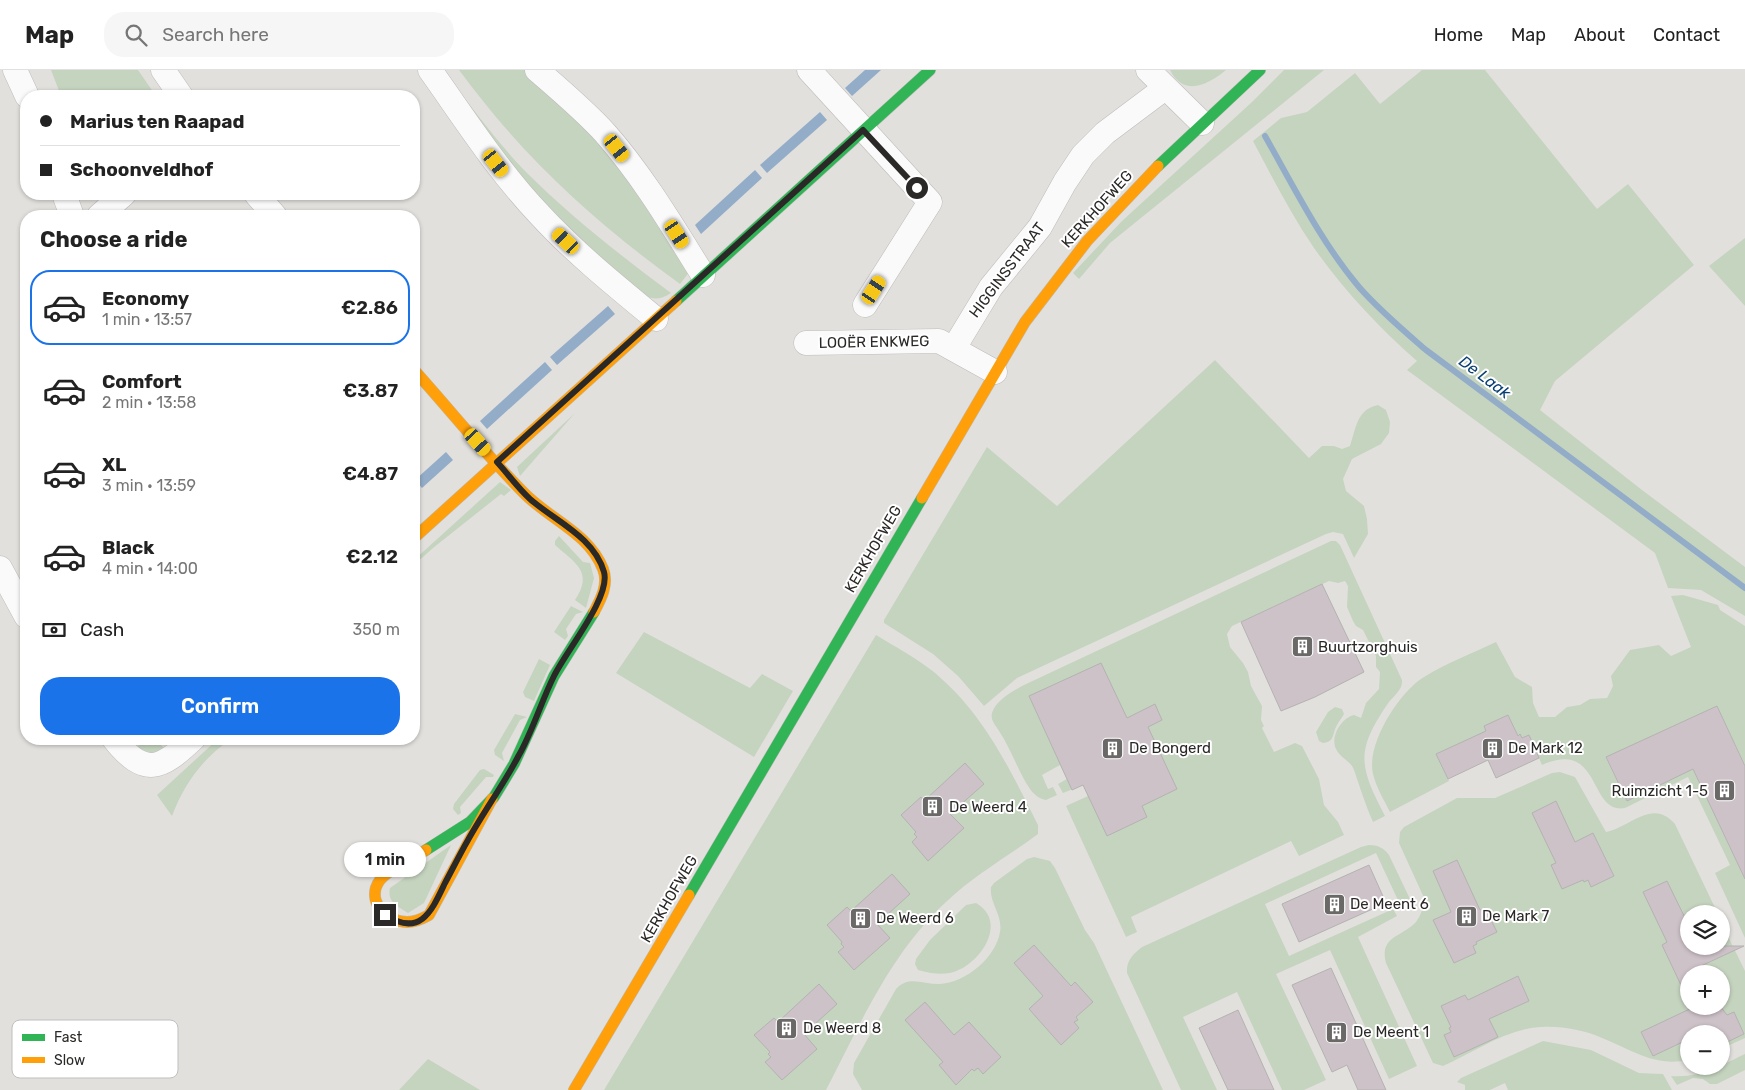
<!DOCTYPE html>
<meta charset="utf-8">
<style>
body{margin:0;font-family:Rubik,sans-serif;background:#f6f6f6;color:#222;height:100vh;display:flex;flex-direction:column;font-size:19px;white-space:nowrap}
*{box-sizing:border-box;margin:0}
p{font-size:16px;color:#767676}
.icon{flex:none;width:28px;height:28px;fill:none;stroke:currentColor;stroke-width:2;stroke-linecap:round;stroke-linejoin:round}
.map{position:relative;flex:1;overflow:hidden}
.panel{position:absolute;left:20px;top:140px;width:400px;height:535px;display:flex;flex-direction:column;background:#fff;border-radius:20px;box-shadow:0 1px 4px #0004}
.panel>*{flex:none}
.banner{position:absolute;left:20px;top:20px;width:400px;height:110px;border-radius:20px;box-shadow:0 1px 4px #0004;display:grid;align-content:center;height:110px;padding:0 20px;background:#fff}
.buttons{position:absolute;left:1680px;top:835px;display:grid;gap:10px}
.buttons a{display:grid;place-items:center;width:50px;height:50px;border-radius:50%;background:#fff;box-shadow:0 1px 4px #0004;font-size:25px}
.end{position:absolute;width:22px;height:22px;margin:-11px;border:6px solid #2b2927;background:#fff;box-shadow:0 0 0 2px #fff}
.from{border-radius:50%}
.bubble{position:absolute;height:35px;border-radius:18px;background:#fff;box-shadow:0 1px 4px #0004;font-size:16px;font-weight:600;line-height:35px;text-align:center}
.car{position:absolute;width:15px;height:30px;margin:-15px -8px;border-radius:6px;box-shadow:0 0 4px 1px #0007;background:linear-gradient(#f5c518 24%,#345 0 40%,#f5c518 0 76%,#345 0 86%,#f5c518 0)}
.banner b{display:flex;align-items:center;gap:18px;height:48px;font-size:19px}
.banner b+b{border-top:1px solid #e0e0e0}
.banner i{width:12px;height:12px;background:#222}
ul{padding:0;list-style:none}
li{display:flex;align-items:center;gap:15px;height:75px;margin:0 10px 8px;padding:0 10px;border:2px solid transparent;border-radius:20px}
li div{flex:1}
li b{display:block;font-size:19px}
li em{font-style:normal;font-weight:600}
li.selected{border-color:#1a73e8}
li>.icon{width:45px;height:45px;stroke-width:1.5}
h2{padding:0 20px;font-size:22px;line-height:60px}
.pay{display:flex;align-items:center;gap:12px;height:55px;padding:0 20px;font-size:19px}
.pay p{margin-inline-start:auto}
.primary-button{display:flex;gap:10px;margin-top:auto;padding:10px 20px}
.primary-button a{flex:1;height:58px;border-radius:20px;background:#1a73e8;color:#fff;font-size:20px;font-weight:600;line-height:58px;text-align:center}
header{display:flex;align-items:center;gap:30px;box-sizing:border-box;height:70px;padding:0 25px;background:#fff;border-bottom:1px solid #e0e0e0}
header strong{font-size:24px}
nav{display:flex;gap:28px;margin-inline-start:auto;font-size:18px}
.search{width:350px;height:45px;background:#f6f6f6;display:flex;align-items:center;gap:12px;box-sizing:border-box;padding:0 18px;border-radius:20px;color:#767676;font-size:19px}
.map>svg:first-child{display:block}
.green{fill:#c5d4bf;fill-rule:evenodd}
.water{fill:#93acc8}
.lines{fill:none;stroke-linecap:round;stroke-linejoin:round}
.stream{stroke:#93acc8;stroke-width:6}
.building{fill:#cdc2c8;stroke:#b4b2b2}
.street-casing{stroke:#bdbcba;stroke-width:25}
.fast-casing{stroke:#bdbcba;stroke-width:12}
.slow-casing{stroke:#bdbcba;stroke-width:12}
.street{stroke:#fbfafa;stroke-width:24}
.fast{stroke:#30b455;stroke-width:11}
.slow{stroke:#ff9f0a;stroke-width:11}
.route{stroke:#2b2927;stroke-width:6}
.labels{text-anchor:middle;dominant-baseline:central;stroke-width:4;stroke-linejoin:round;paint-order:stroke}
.street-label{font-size:15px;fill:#2b2927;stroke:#fff}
.poi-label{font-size:15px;fill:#2b2927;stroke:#fff;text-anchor:start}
.water-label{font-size:16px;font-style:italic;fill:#084074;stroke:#fff}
.key{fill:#fff;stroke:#bfbfbe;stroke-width:1}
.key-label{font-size:14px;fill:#2b2927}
</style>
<header>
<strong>Map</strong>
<div class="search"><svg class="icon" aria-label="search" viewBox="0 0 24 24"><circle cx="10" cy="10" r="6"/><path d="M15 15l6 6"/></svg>Search here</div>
<nav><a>Home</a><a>Map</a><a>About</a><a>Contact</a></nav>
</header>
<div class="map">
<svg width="1745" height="1020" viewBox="0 0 1745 1020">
<rect width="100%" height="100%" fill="#e2e0dd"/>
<g class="green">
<polygon points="51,0 138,0 156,26 61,26"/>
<path d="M459,0H527L605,74L690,201L680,214C593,151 523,87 459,0Z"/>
<path d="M1170,0H1226C1209,14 1184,28 1170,0Z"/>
<polygon points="1284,0 1324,0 1110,173 1079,209 1073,203 1122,151 1252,32"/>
<path d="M1422,0H1485L1597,139L1628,114L1694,195L1555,311L1540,340L1642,420L1745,497V546L1701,520L1668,518L1655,483L1407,300L1417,291C1379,258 1343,219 1314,178C1291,144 1272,107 1253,71L1281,48L1307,42L1355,3L1380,34Z"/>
<path d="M448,7C473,39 497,72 525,101C570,146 620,185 671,223C656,233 648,228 633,219L525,118Z"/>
<polygon points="1745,168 1745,236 1709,196"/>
<path d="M1215,290L1309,388L1322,376H1334L1342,379L1350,376C1356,358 1357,339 1378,335L1386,340L1390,352L1389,363L1381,374L1352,389L1343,409L1346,421L1364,436L1367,449L1368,464L1354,488L1343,464L1333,462L1326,464L1017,608L984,636L958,606L933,584L884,553V550L987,377L1057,436Z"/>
<polygon points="575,343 520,406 517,397"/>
<polygon points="500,412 511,420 504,426 501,424 433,478 414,495 414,490"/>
<path d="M559,466L583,492L590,493L594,508L586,538L575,530C594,502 575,493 555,475V471Z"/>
<path d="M1331,471H1336L1340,475L1402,610C1403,619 1395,625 1389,632C1355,681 1359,696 1385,746L1373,752C1365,734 1360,717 1354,700C1351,691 1340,688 1336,679C1330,667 1341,648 1354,645L1361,648L1366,633L1379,619L1380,602L1376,597V586L1363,560L1356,556L1353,551L1347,537L1348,516L1345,511L1338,513L1329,511L1232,556L1227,564L1230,577L1243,593L1248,602L1251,616L1262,636L1261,650L1264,656L1262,658L1274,682L1295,673L1302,676L1319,709L1324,735L1338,752L1344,765L1299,786L1291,771L1131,847L1137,862L1126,867L1066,736L1088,726L1083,715L1063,723L1058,714L1067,709L1060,695L1042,705L1048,719L1053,717L1057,725L1046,730C1040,729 1034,725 1030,719C1018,701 1011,679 999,661C996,656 990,650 992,643C996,630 1013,621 1024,615Z"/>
<path d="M1683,525L1718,535L1720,540L1745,556V695L1717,636L1606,688L1627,731L1670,710L1692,696L1745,809V868L1715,803L1730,795L1688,707L1625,738C1588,745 1602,668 1542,695L1529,665L1522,668L1520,665L1518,666L1508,645L1484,656L1487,662L1436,684L1449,711L1390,742C1384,730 1376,717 1373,704C1366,674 1399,622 1424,607C1446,593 1473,583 1496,572L1515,607L1532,617L1533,633L1539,647H1555L1567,637L1580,635L1590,629L1607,628L1613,616L1611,606L1630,580L1659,575L1671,586L1691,577L1671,526Z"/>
<polygon points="571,536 583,542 576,544 566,559 568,566 565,570 554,562"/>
<polygon points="644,562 750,618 762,604 793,621 754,687 616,603"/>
<path d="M876,565C896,577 916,588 934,602C985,645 1009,698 1038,755V764C1007,787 974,805 946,832C890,884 861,953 826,1020H604Z"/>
<polygon points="539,589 550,595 534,631 525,627 523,622"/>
<path d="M1335,637L1342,639L1344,644C1342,648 1339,651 1337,655C1332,664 1335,672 1323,673L1319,671L1316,662L1328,642Z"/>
<polygon points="515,644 527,647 520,650 502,683 504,691 495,685 494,680"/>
<polygon points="139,669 155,669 165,679 150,686 137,678 141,671"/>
<path d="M218,669H231C203,688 184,714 172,746L157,725Z"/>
<polygon points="484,699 494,705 493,707 486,707 460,737 461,743 458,745 453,739 454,734 480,700"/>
<path d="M1560,702L1575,707L1606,762C1631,757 1652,728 1675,754L1718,844H1689V876H1721V852L1745,901V968L1721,979V964H1689V990C1653,997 1633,980 1602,968C1583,960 1563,956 1542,957C1507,958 1475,982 1443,996L1433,993L1386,893C1379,866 1402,867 1416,852C1421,845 1423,838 1425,830L1399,773L1400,762L1404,757L1457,728H1495L1552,703ZM1689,904H1721V936H1689Z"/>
<path d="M451,775L424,833L408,843C397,836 387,832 390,818Z"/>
<path d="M1369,775C1378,775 1384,778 1389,785L1410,829L1403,841L1376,783L1265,834L1289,886L1393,839L1397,846L1358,867L1417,996L1389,1009L1330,880L1276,904L1326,1010L1304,1020H1282L1237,922L1183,947L1217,1020H1181L1127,903C1126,891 1133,884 1142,877L1361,777Z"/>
<path d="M1034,787L1050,791L1055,798L1085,860L1094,873L1163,1020H862L853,1004L854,993L896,919C908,905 923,914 939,914C966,913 996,887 1000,862C1003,845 989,833 991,817L994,813L1027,789Z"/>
<path d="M976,833C1010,853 978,897 950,903C939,905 929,903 918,900L915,894L916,889L930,870L966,835Z"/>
<polygon points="1543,971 1591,980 1639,1003 1663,1004 1672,1020 1508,1020 1505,1013 1490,1020 1465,1020 1465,1015 1457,1012 1461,1008"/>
<path d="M1745,984V1000L1717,1014H1710L1703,1009L1693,1008L1677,1015L1671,1006C1702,1008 1719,996 1745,984Z"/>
<polygon points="428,989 480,1020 399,1020"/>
</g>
<g class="water">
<polygon points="865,0 881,0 852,26 845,18"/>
<polygon points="820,42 827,50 767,103 760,95"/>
<polygon points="755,100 762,108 701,164 695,155"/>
<polygon points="608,236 615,244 557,295 550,287"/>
<polygon points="545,292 552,300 487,359 480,351"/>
<polygon points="446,382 453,390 422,418 415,410"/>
</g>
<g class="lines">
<path class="stream" d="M1265,66C1294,117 1321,172 1359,217C1379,240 1403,260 1426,280L1745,518"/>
</g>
<g class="building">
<polygon points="1322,514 1364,602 1315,627 1281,641 1241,552"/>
<polygon points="1101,593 1127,648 1155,634 1162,650 1148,657 1177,719 1142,736 1147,747 1107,766 1083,715 1072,720 1029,626"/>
<polygon points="1717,636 1745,696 1745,809 1693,699 1627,731 1606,687"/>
<polygon points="1508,645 1518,666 1520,664 1522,668 1529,665 1539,688 1496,708 1488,690 1448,709 1436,684 1486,661 1484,656"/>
<polygon points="965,693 984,714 950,744 964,758 928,791 912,772 917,767 914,764 916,762 901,745 921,727 924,731"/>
<polygon points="1556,731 1575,772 1593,763 1614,806 1591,817 1588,810 1584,812 1583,810 1562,819 1551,795 1556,793 1532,743"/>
<polygon points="1457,790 1480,840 1485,838 1497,862 1476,872 1477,874 1473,876 1476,883 1454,893 1433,850 1451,842 1433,801"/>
<polygon points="1369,795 1386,833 1299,872 1282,834"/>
<polygon points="892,804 910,824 877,854 890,868 854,900 838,882 844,877 841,874 842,872 827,855 847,837 851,841"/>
<polygon points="1667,811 1689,856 1689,876 1744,876 1703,895 1707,904 1689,904 1689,932 1662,875 1667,872 1643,822"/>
<polygon points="1034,875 1071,916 1075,912 1093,932 1076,947 1078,950 1074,952 1079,958 1061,975 1029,939 1043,926 1014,893"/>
<polygon points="1331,898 1350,940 1386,1020 1358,1020 1347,995 1332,1002 1292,915"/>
<polygon points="1518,906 1529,931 1489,949 1498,967 1454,987 1444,965 1451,962 1449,958 1451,957 1441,936 1465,925 1468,930"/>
<polygon points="819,914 837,934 804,964 817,979 782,1010 765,992 771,987 768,984 770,982 754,965 774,948 778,952"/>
<polygon points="925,932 954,965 969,952 1001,987 983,1004 978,998 974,1001 972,999 956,1015 939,995 943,992 905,950"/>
<polygon points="1696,936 1720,936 1727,945 1734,942 1744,964 1721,975 1721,964 1689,964 1689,969 1653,986 1641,962"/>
<polygon points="1238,940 1274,1020 1228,1020 1199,958"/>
</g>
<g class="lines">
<defs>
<g id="street">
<polyline points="15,0 27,26"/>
<polyline points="163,0 181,26"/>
<path d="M430,0C465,49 498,101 540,145C575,183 616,216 656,249"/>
<path d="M537,0C560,20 584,40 605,63C643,106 673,157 703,205"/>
<polyline points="809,0 930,132 865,235"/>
<polyline points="1148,0 1202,53"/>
<polyline points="64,124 72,146"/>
<polyline points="256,124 275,146"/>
<polyline points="99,146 124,124"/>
<polyline points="806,273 939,271 995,302"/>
<polyline points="954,278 991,217 1040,157 1065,112 1083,85 1105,63 1165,18"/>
<polyline points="0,498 26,546"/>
<path d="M114,669C145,708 161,699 193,669"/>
</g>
<g id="fast">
<polyline points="1158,96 1260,0"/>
<polyline points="676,231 930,0"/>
<polyline points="426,780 470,752 494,727 514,694 554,606 594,542"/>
<polyline points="689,825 922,428"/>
</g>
<g id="slow">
<path d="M414,300C451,341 485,384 524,423C549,449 589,463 603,499C609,514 601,529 594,542"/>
<polyline points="922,428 1025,252 1087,171 1158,96"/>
<polyline points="414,468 676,231"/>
<path d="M426,780C414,788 389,799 380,810C365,830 386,852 407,852C415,852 422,849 429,845L492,729"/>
<polyline points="574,1020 689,825"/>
</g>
</defs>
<use href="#street" class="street-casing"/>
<use href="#fast" class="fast-casing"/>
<use href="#slow" class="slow-casing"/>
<use href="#street" class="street"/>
<use href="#fast" class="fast"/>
<use href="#slow" class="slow"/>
</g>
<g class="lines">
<path class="route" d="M385,845C421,868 432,840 445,813C453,798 460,784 468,770C484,741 504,714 519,685C533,660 541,632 554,606C566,581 611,527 604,502C594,467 555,451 530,429C518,418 508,404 497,392L863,60L917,118"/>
</g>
<defs>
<symbol id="building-square" viewBox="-11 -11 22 22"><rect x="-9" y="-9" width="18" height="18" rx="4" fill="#6b6967" stroke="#fff"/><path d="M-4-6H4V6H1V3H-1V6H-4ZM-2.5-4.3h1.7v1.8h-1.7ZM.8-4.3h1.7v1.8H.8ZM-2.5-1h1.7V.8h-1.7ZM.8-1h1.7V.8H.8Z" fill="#fff"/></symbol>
</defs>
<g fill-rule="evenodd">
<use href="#building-square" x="1290" y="564" width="25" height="25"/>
<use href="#building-square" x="1100" y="666" width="25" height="25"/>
<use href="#building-square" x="1480" y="666" width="25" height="25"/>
<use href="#building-square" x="1712" y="708" width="25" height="25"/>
<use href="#building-square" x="920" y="724" width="25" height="25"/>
<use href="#building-square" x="1322" y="822" width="25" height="25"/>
<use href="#building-square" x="1454" y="834" width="25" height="25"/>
<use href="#building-square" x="848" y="836" width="25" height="25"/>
<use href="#building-square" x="774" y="946" width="25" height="25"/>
<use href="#building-square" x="1324" y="950" width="25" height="25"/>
</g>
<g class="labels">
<g class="street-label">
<text transform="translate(1097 139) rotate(-48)">KERKHOFWEG</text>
<text transform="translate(1007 200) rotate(-53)">HIGGINSSTRAAT</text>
<text transform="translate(874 272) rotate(-1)">LOOËR ENKWEG</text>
<text transform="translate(873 479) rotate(-60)">KERKHOFWEG</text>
<text transform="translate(669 829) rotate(-60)">KERKHOFWEG</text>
</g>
<g class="poi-label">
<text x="1318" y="577">Buurtzorghuis</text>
<text x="1129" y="678">De Bongerd</text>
<text x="1508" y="678">De Mark 12</text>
<text x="1708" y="721" text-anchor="end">Ruimzicht 1-5</text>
<text x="949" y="737">De Weerd 4</text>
<text x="1350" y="834">De Meent 6</text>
<text x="1482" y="846">De Mark 7</text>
<text x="876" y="848">De Weerd 6</text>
<text x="803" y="958">De Weerd 8</text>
<text x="1353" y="962">De Meent 1</text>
</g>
<g class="water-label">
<text transform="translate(1485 307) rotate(37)">De Laak</text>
</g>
</g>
<rect x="12" y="950" width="166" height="58" rx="8" class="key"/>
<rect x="22" y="964" width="23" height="7" fill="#30b455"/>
<rect x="22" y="987" width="23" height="6" fill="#ff9f0a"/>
<g class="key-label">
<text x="54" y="972">Fast</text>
<text x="54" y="995">Slow</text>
</g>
</svg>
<div class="buttons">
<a><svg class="icon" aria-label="layers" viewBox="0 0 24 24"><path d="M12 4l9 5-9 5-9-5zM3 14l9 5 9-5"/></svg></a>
<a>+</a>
<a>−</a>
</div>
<i class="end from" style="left:917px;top:118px"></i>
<i class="end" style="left:385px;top:845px"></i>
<div class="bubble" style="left:344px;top:772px;width:82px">1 min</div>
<i class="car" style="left:617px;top:78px;rotate:142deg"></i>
<i class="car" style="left:496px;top:93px;rotate:142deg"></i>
<i class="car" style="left:677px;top:164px;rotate:147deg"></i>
<i class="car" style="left:566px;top:171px;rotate:313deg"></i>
<i class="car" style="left:874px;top:220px;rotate:33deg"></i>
<i class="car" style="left:478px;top:372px;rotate:138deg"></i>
<div class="banner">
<b><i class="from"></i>Marius ten Raapad</b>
<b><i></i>Schoonveldhof</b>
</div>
<section class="panel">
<h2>Choose a ride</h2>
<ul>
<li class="selected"><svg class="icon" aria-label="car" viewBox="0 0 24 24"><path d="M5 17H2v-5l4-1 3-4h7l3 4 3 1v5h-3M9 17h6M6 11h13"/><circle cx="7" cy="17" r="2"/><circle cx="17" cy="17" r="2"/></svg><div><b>Economy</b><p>1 min · 13:57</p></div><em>€2.86</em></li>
<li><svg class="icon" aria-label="car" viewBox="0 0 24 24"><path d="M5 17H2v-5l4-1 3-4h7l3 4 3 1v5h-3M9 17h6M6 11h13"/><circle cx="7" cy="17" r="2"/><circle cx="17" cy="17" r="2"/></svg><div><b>Comfort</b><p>2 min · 13:58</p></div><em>€3.87</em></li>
<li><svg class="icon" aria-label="car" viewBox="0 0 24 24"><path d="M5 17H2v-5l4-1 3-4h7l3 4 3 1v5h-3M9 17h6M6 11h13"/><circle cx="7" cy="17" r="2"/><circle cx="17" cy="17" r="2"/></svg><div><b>XL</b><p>3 min · 13:59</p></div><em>€4.87</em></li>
<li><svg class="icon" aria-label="car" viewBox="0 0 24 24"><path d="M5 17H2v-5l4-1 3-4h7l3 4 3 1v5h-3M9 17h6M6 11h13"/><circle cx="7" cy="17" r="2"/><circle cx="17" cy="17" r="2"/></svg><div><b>Black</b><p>4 min · 14:00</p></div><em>€2.12</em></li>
</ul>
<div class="pay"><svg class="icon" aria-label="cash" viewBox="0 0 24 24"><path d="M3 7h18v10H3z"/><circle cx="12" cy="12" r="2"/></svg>Cash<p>350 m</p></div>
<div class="primary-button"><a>Confirm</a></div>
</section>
</div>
